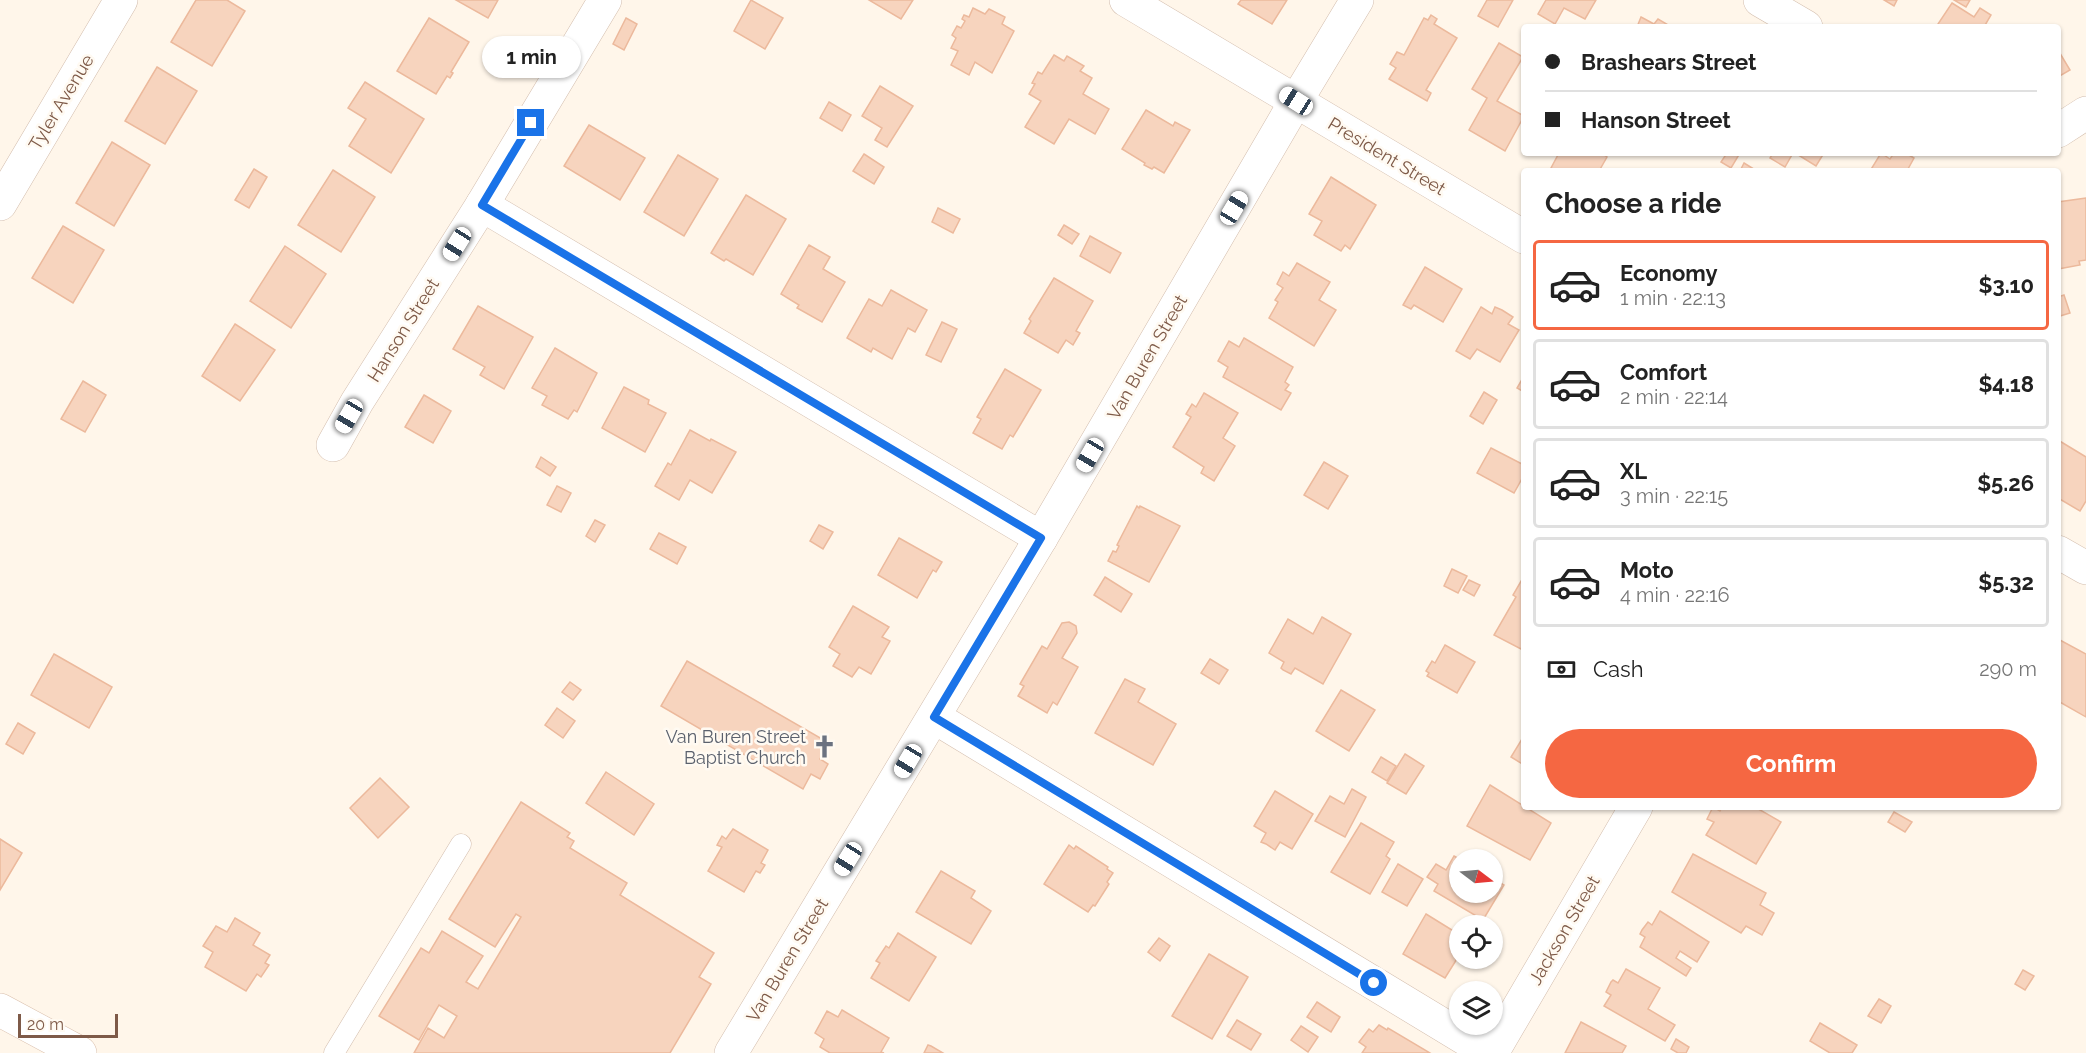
<!DOCTYPE html>
<meta charset="utf-8">
<style>
body{margin:0;font-family:Raleway,sans-serif;background:#f6f6f6;color:#222;height:100vh;display:flex;flex-direction:column;font-size:22px;white-space:nowrap}
*{box-sizing:border-box;margin:0}
p{font-size:20px;color:#767676}
.icon{flex:none;width:33px;height:33px;fill:none;stroke:currentColor;stroke-width:2;stroke-linecap:round;stroke-linejoin:round}
.map{position:relative;flex:1;overflow:hidden}
.side{position:absolute;left:1521px;top:168px;width:540px;height:642px;display:flex;flex-direction:column;background:#fff;border-radius:6px;box-shadow:0 2px 4px #0004}
.side>*{flex:none}
.banner{position:absolute;left:1521px;top:24px;width:540px;height:132px;border-radius:6px;box-shadow:0 2px 4px #0004;display:grid;align-content:center;height:132px;padding:0 24px;background:#fff}
.needle{width:39px;rotate:106deg}
.tools{position:absolute;left:1449px;top:849px;display:grid;gap:12px}
.tools a{display:grid;place-items:center;width:54px;height:54px;border-radius:50%;background:#fff;box-shadow:0 2px 4px #0004;font-size:30px}
.scale{position:absolute;left:18px;bottom:15px;width:100px;box-sizing:border-box;padding-left:6px;border:3px solid #7e5a48;border-top:0;font-size:16px;line-height:21px;white-space:nowrap;color:#7e5a48;-webkit-text-stroke:4px #fffaf2;paint-order:stroke}
.end{position:absolute;width:27px;height:27px;margin:-14px;border:8px solid #1a73e8;background:#fff;box-shadow:0 0 0 3px #fff}
.from{border-radius:50%}
.bubble{position:absolute;height:42px;border-radius:21px;background:#fff;box-shadow:0 2px 4px #0004;font-size:20px;font-weight:700;line-height:42px;text-align:center}
.car{position:absolute;width:18px;height:36px;margin:-18px -9px;border-radius:8px;box-shadow:0 0 4px 2px #0007;background:linear-gradient(#fff 24%,#345 0 40%,#fff 0 76%,#345 0 86%,#fff 0)}
.banner b{display:flex;align-items:center;gap:21px;height:57px;font-size:22px}
.banner b+b{border-top:2px solid #e0e0e0}
.banner i{width:15px;height:15px;background:#222}
ul{padding:0;list-style:none}
li{display:flex;align-items:center;gap:18px;height:90px;margin:0 12px 9px;padding:0 12px;border:3px solid #e0e0e0;border-radius:6px}
li div{flex:1}
li b{display:block;font-size:22px}
li em{font-style:normal;font-weight:700}
li.active{border-color:#f56742}
li>.icon{width:54px;height:54px;stroke-width:1.5}
h2{padding:0 24px;font-size:27px;line-height:72px}
.pay{display:flex;align-items:center;gap:15px;height:66px;padding:0 24px;font-size:22px}
.pay p{margin-inline-start:auto}
.action{display:flex;gap:12px;margin-top:auto;padding:12px 24px}
.action a{flex:1;height:69px;border-radius:36px;background:#f56742;color:#fff;font-size:24px;font-weight:700;line-height:69px;text-align:center}
.map>svg:first-child{display:block}
.building{fill:#f7d4be;stroke:#ecb99c;stroke-width:1.5}
.lines{fill:none;stroke-linecap:round;stroke-linejoin:round}
.service-casing{stroke:#d3bdad;stroke-width:21}
.minor-casing{stroke:#d3bdad;stroke-width:34}
.tertiary-casing{stroke:#d3bdad;stroke-width:34}
.secondary-casing{stroke:#d9bfac;stroke-width:34}
.service{stroke:#fff;stroke-width:20}
.minor{stroke:#fff;stroke-width:33}
.tertiary{stroke:#fff;stroke-width:33}
.secondary{stroke:#fff;stroke-width:33}
.route{stroke:#1a73e8;stroke-width:8}
.labels{text-anchor:middle;dominant-baseline:central;stroke-width:5;stroke-linejoin:round;paint-order:stroke}
.street-label{font-size:18px;fill:#7e5a48;stroke:#fffaf2}
.worship-label{font-size:18px;fill:#5b616d;stroke:#fffaf2;text-anchor:end}
</style>
<div class="map">
<svg width="2086" height="1053" viewBox="0 0 2086 1053">
<rect width="100%" height="100%" fill="#fff6ea"/>
<g class="building">
<polygon points="196,0 227,0 245,11 212,66 171,42"/>
<polygon points="456,0 498,0 488,18"/>
<polygon points="751,0 783,18 765,49 734,31"/>
<polygon points="869,0 913,0 901,19"/>
<polygon points="1241,0 1287,0 1272,24 1238,4"/>
<polygon points="1487,0 1513,0 1498,27 1478,16"/>
<polygon points="1546,0 1596,0 1585,19 1564,8 1555,24 1538,14"/>
<polygon points="1884,0 1897,0 1894,6"/>
<polygon points="1954,0 1970,0 1966,7"/>
<polygon points="1952,3 1974,17 1980,8 1991,15 1984,27 1936,27"/>
<polygon points="973,8 985,14 989,9 1005,17 1002,24 1014,31 992,73 975,62 969,75 951,65 958,51 951,48 956,38 952,35 957,26 961,28 965,21 962,19 964,15 969,17"/>
<polygon points="1431,15 1437,19 1434,24 1457,38 1426,90 1431,93 1427,101 1389,79 1396,68 1390,64 1397,52 1404,55 1424,18 1428,20"/>
<polygon points="1641,17 1654,24 1658,19 1670,26 1637,27"/>
<polygon points="429,18 469,42 451,72 453,73 450,78 447,76 436,94 397,71"/>
<polygon points="626,18 637,24 624,50 613,44"/>
<polygon points="1499,43 1523,57 1497,101 1524,116 1505,151 1469,130 1487,98 1472,89"/>
<polygon points="2058,50 2070,70 2058,77"/>
<polygon points="1054,55 1064,61 1067,56 1084,66 1080,71 1092,78 1083,94 1109,109 1095,134 1069,119 1054,144 1025,127 1041,101 1029,94 1035,84 1032,83 1038,72 1042,74"/>
<polygon points="157,67 197,91 165,144 125,121"/>
<polygon points="365,82 424,119 391,173 349,146 366,119 348,108"/>
<polygon points="880,86 913,106 887,147 875,140 882,128 862,116"/>
<polygon points="829,102 851,115 842,131 820,118"/>
<polygon points="1146,110 1173,126 1175,122 1190,130 1164,173 1154,167 1152,169 1144,165 1145,163 1122,149"/>
<polygon points="589,125 645,158 620,200 564,166"/>
<polygon points="112,142 150,165 114,226 76,203"/>
<polygon points="1559,153 1601,153 1607,157 1599,171 1556,171 1551,168"/>
<polygon points="1727,153 1740,153 1731,168 1721,162"/>
<polygon points="1773,153 1793,153 1785,167 1770,158"/>
<polygon points="1795,153 1824,153 1816,166"/>
<polygon points="1881,153 1890,159 1894,153 1905,153 1909,155 1914,158 1908,169 1911,171 1870,171"/>
<polygon points="864,154 884,167 874,184 853,171"/>
<polygon points="678,155 718,179 684,236 644,212"/>
<polygon points="1744,163 1757,171 1740,171"/>
<polygon points="254,169 267,177 249,208 235,200"/>
<polygon points="333,170 375,197 341,252 298,225"/>
<polygon points="1331,177 1376,205 1350,249 1345,245 1341,251 1314,235 1322,221 1309,214"/>
<polygon points="746,195 786,219 753,275 726,259 724,261 711,253"/>
<polygon points="2086,198 2086,260 2079,261 2080,265 2058,269 2058,202"/>
<polygon points="938,208 960,219 953,233 932,222"/>
<polygon points="1064,225 1079,234 1072,244 1058,235"/>
<polygon points="63,226 104,250 73,303 32,278"/>
<polygon points="1090,236 1121,253 1110,273 1080,256"/>
<polygon points="809,245 830,257 823,269 845,282 822,322 797,308 799,305 781,294"/>
<polygon points="285,246 326,274 291,328 250,301"/>
<polygon points="1297,263 1330,282 1319,300 1336,310 1314,346 1269,318 1278,302 1275,300 1283,288 1277,284 1283,272 1289,276"/>
<polygon points="1425,267 1462,289 1443,322 1414,305 1411,309 1403,305"/>
<polygon points="1054,278 1093,301 1076,331 1080,333 1073,345 1066,340 1058,353 1024,333 1031,321 1029,319"/>
<polygon points="891,290 927,310 915,332 908,328 892,359 873,348 871,352 847,338 869,299 882,306"/>
<polygon points="2064,295 2070,313 2060,316 2058,310 2058,297"/>
<polygon points="478,306 533,337 504,389 480,375 485,367 453,349"/>
<polygon points="1481,307 1492,314 1495,307 1502,310 1513,317 1508,324 1519,330 1500,362 1477,349 1470,359 1456,351"/>
<polygon points="942,322 957,329 941,362 926,355"/>
<polygon points="235,324 275,350 240,401 202,376"/>
<polygon points="1244,338 1293,367 1285,382 1289,385 1285,390 1291,393 1281,410 1223,377 1228,367 1218,361 1229,341 1239,347"/>
<polygon points="555,348 597,373 577,412 574,410 568,419 542,405 547,396 532,388"/>
<polygon points="1005,369 1041,390 1013,437 1010,435 1002,449 973,433 981,419 977,417"/>
<polygon points="1524,376 1524,392 1517,388"/>
<polygon points="83,381 106,395 85,432 61,419"/>
<polygon points="624,387 649,400 648,404 666,413 645,452 602,428"/>
<polygon points="1484,392 1497,400 1483,424 1470,416"/>
<polygon points="1204,393 1238,413 1223,438 1235,446 1214,481 1201,473 1204,467 1173,447 1191,417 1186,414 1192,404 1196,407"/>
<polygon points="424,395 451,411 433,443 405,427"/>
<polygon points="690,430 710,441 711,439 736,452 712,493 690,480 679,500 655,486 668,463 671,465"/>
<polygon points="2058,440 2086,457 2086,501 2080,511 2058,498"/>
<polygon points="1491,448 1524,465 1524,475 1514,493 1477,473"/>
<polygon points="541,457 556,467 550,476 536,467"/>
<polygon points="1324,462 1348,476 1328,509 1304,495"/>
<polygon points="557,486 571,493 561,512 547,505"/>
<polygon points="1137,506 1139,508 1140,506 1180,526 1149,582 1108,561 1113,551 1116,552 1119,546 1117,545"/>
<polygon points="595,520 605,525 595,542 586,536"/>
<polygon points="819,525 833,532 823,549 810,541"/>
<polygon points="659,533 686,547 677,564 650,549"/>
<polygon points="899,538 942,562 936,572 933,570 917,598 878,575"/>
<polygon points="1452,569 1467,576 1458,593 1444,586"/>
<polygon points="1524,576 1524,644 1521,649 1494,635 1516,597 1513,595"/>
<polygon points="1105,577 1132,594 1121,612 1094,595"/>
<polygon points="1469,580 1480,585 1474,596 1463,590"/>
<polygon points="853,606 889,627 882,637 890,641 871,674 859,667 852,677 833,666 840,654 829,647"/>
<polygon points="1322,617 1351,634 1323,684 1295,668 1291,674 1283,670 1281,668 1284,662 1269,653 1288,619 1313,634"/>
<polygon points="1069,622 1076,626 1077,633 1062,658 1078,667 1057,705 1053,702 1047,713 1018,696 1024,686 1020,684 1042,646 1047,649 1062,623"/>
<polygon points="2058,639 2086,654 2086,717 2058,701"/>
<polygon points="1445,645 1475,662 1457,693 1427,676 1429,673 1426,671 1432,661 1435,663"/>
<polygon points="54,654 112,687 89,728 31,695"/>
<polygon points="1210,659 1228,670 1219,684 1201,673"/>
<polygon points="687,661 829,743 820,759 828,764 820,779 811,774 803,789 661,706"/>
<polygon points="1125,679 1145,689 1138,702 1176,724 1153,765 1095,733"/>
<polygon points="570,682 581,690 573,700 562,692"/>
<polygon points="1341,690 1375,710 1349,751 1316,731"/>
<polygon points="557,708 575,721 563,738 545,725"/>
<polygon points="18,723 35,733 23,754 6,744"/>
<polygon points="1522,739 1524,740 1524,765 1511,757"/>
<polygon points="1405,754 1424,766 1406,794 1387,783"/>
<polygon points="1381,757 1396,766 1387,781 1372,772"/>
<polygon points="606,772 654,804 634,835 586,803"/>
<polygon points="380,778 409,807 378,838 350,808"/>
<polygon points="1490,785 1551,823 1530,860 1467,826"/>
<polygon points="1352,789 1366,797 1345,837 1315,821 1330,796 1344,804"/>
<polygon points="1275,791 1313,814 1292,849 1280,842 1275,850 1266,844 1261,842 1266,833 1254,826"/>
<polygon points="521,802 570,833 567,837 574,841 570,848 627,883 620,895 714,953 699,977 711,984 670,1053 414,1053 428,1028 444,1038 457,1016 439,1005 419,1040 379,1016 421,948 429,953 442,931 483,956 466,982 478,989 521,917 516,914 495,947 449,919"/>
<polygon points="1713,807 1720,811 1722,807 1755,807 1781,822 1756,864 1706,835 1714,822 1707,819"/>
<polygon points="1894,812 1912,822 1905,832 1888,822"/>
<polygon points="1361,823 1394,842 1386,856 1390,859 1370,894 1331,872"/>
<polygon points="733,829 768,850 761,863 765,865 760,873 756,871 744,892 708,871 722,847 717,845 722,836 726,839"/>
<polygon points="0,839 22,853 0,890"/>
<polygon points="1069,845 1074,849 1076,846 1108,867 1107,869 1113,873 1107,882 1109,884 1095,906 1093,905 1088,912 1044,884"/>
<polygon points="1693,854 1766,893 1760,905 1774,913 1762,935 1746,926 1741,933 1672,892"/>
<polygon points="1454,856 1461,860 1460,892 1492,892 1492,878 1504,885 1483,920 1434,891 1438,884 1427,877 1436,864 1446,870"/>
<polygon points="1398,864 1423,879 1407,906 1382,892"/>
<polygon points="941,871 975,891 971,898 991,911 971,944 916,912"/>
<polygon points="1660,911 1709,942 1697,962 1680,951 1676,958 1691,968 1686,976 1640,947 1645,937 1640,934 1642,930 1648,922 1652,925"/>
<polygon points="1426,914 1460,935 1460,954 1445,978 1403,954"/>
<polygon points="235,918 260,933 253,945 270,955 265,963 269,965 261,977 257,974 246,991 205,967 213,952 203,946 216,926 227,932"/>
<polygon points="898,933 936,957 909,1001 871,978 880,963 876,961 886,946 889,948"/>
<polygon points="1159,938 1170,946 1160,961 1148,952"/>
<polygon points="1209,954 1248,977 1212,1039 1172,1016"/>
<polygon points="1626,969 1660,988 1648,1009 1675,1025 1665,1041 1604,1006 1611,995 1606,992 1611,982 1613,980 1618,983"/>
<polygon points="2023,970 2034,976 2025,990 2015,984"/>
<polygon points="1879,999 1891,1006 1881,1023 1868,1016"/>
<polygon points="1317,1002 1340,1017 1331,1032 1307,1017"/>
<polygon points="842,1010 889,1038 881,1052 884,1053 830,1053 820,1047 824,1039 815,1033 827,1011 838,1017"/>
<polygon points="1237,1020 1261,1034 1251,1050 1227,1036"/>
<polygon points="1581,1022 1626,1046 1622,1053 1565,1053"/>
<polygon points="1820,1023 1857,1045 1852,1053 1830,1053 1810,1041"/>
<polygon points="1379,1025 1387,1030 1388,1028 1430,1053 1362,1053 1366,1047 1359,1042 1369,1029 1373,1032"/>
<polygon points="1301,1026 1318,1037 1308,1052 1291,1040"/>
<polygon points="1676,1039 1689,1047 1686,1053 1678,1053 1671,1049"/>
<polygon points="928,1045 931,1046 943,1053 924,1053"/>
</g>
<g class="lines">
<defs>
<polyline id="service" points="334,1053 461,844"/>
<g id="minor">
<polyline points="1126,0 1524,237"/>
<polyline points="1760,0 1806,27"/>
<polyline points="2058,131 2086,113"/>
<polyline points="482,205 1041,538"/>
<polyline points="333,445 357,402 482,205 605,0"/>
<polyline points="2058,552 2086,568"/>
<polyline points="934,717 1489,1053"/>
<polyline points="731,1053 1041,538 1296,101 1357,0"/>
<polyline points="1492,1053 1636,807"/>
</g>
<polyline id="tertiary" points="0,204 121,0"/>
<polyline id="secondary" points="0,1010 80,1053"/>
</defs>
<use href="#service" class="service-casing"/>
<use href="#minor" class="minor-casing"/>
<use href="#tertiary" class="tertiary-casing"/>
<use href="#secondary" class="secondary-casing"/>
<use href="#service" class="service"/>
<use href="#minor" class="minor"/>
<use href="#tertiary" class="tertiary"/>
<use href="#secondary" class="secondary"/>
</g>
<g class="lines">
<polyline class="route" points="531,123 482,205 1041,538 934,717 1374,983"/>
</g>
<defs>
<symbol id="church-bare" viewBox="-9 -9 18 18"><path d="M-1.2-6h2.4v3.5h3.3v2.4h-3.3V6h-2.4V-.1h-3.3v-2.4h3.3Z" fill="#6b7280" stroke="#fffaf2" stroke-width="2.5" paint-order="stroke"/></symbol>
</defs>
<g fill-rule="evenodd">
<use href="#church-bare" x="808" y="730" width="33" height="33"/>
</g>
<g class="labels">
<g class="street-label">
<text transform="translate(61 102) rotate(-59)">Tyler Avenue</text>
<text transform="translate(1387 156) rotate(31)">President Street</text>
<text transform="translate(403 330) rotate(-58)">Hanson Street</text>
<text transform="translate(1147 357) rotate(-60)">Van Buren Street</text>
<text transform="translate(1564 930) rotate(-60)">Jackson Street</text>
<text transform="translate(787 960) rotate(-59)">Van Buren Street</text>
</g>
<g class="worship-label">
<text x="806" y="736">Van Buren Street<tspan x="806" dy="21">Baptist Church</tspan></text>
</g>
</g>
</svg>
<div class="tools">
<a><svg class="needle" viewBox="-14 -14 28 28"><path d="M0-13l5 13h-10z" fill="#e53935"/><path d="M0 13l5-13h-10z" fill="#767676"/></svg></a>
<a><svg class="icon" aria-label="locate" viewBox="0 0 24 24"><circle cx="12" cy="12" r="6"/><path d="M12 2v4M12 18v4M2 12h4M18 12h4"/></svg></a>
<a><svg class="icon" aria-label="layers" viewBox="0 0 24 24"><path d="M12 4l9 5-9 5-9-5zM3 14l9 5 9-5"/></svg></a>
</div>
<div class="scale">20 m</div>
<i class="end from" style="left:1374px;top:983px"></i>
<i class="end" style="left:531px;top:123px"></i>
<div class="bubble" style="left:482px;top:36px;width:99px">1 min</div>
<i class="car" style="left:1296px;top:101px;rotate:302deg"></i>
<i class="car" style="left:1234px;top:208px;rotate:31deg"></i>
<i class="car" style="left:457px;top:244px;rotate:212deg"></i>
<i class="car" style="left:349px;top:416px;rotate:210deg"></i>
<i class="car" style="left:1090px;top:455px;rotate:210deg"></i>
<i class="car" style="left:908px;top:761px;rotate:211deg"></i>
<i class="car" style="left:848px;top:859px;rotate:212deg"></i>
<div class="banner">
<b><i class="from"></i>Brashears Street</b>
<b><i></i>Hanson Street</b>
</div>
<section class="side">
<h2>Choose a ride</h2>
<ul>
<li class="active"><svg class="icon" aria-label="car" viewBox="0 0 24 24"><path d="M5 17H2v-5l4-1 3-4h7l3 4 3 1v5h-3M9 17h6M6 11h13"/><circle cx="7" cy="17" r="2"/><circle cx="17" cy="17" r="2"/></svg><div><b>Economy</b><p>1 min · 22:13</p></div><em>$3.10</em></li>
<li><svg class="icon" aria-label="car" viewBox="0 0 24 24"><path d="M5 17H2v-5l4-1 3-4h7l3 4 3 1v5h-3M9 17h6M6 11h13"/><circle cx="7" cy="17" r="2"/><circle cx="17" cy="17" r="2"/></svg><div><b>Comfort</b><p>2 min · 22:14</p></div><em>$4.18</em></li>
<li><svg class="icon" aria-label="car" viewBox="0 0 24 24"><path d="M5 17H2v-5l4-1 3-4h7l3 4 3 1v5h-3M9 17h6M6 11h13"/><circle cx="7" cy="17" r="2"/><circle cx="17" cy="17" r="2"/></svg><div><b>XL</b><p>3 min · 22:15</p></div><em>$5.26</em></li>
<li><svg class="icon" aria-label="car" viewBox="0 0 24 24"><path d="M5 17H2v-5l4-1 3-4h7l3 4 3 1v5h-3M9 17h6M6 11h13"/><circle cx="7" cy="17" r="2"/><circle cx="17" cy="17" r="2"/></svg><div><b>Moto</b><p>4 min · 22:16</p></div><em>$5.32</em></li>
</ul>
<div class="pay"><svg class="icon" aria-label="cash" viewBox="0 0 24 24"><path d="M3 7h18v10H3z"/><circle cx="12" cy="12" r="2"/></svg>Cash<p>290 m</p></div>
<div class="action"><a>Confirm</a></div>
</section>
</div>
